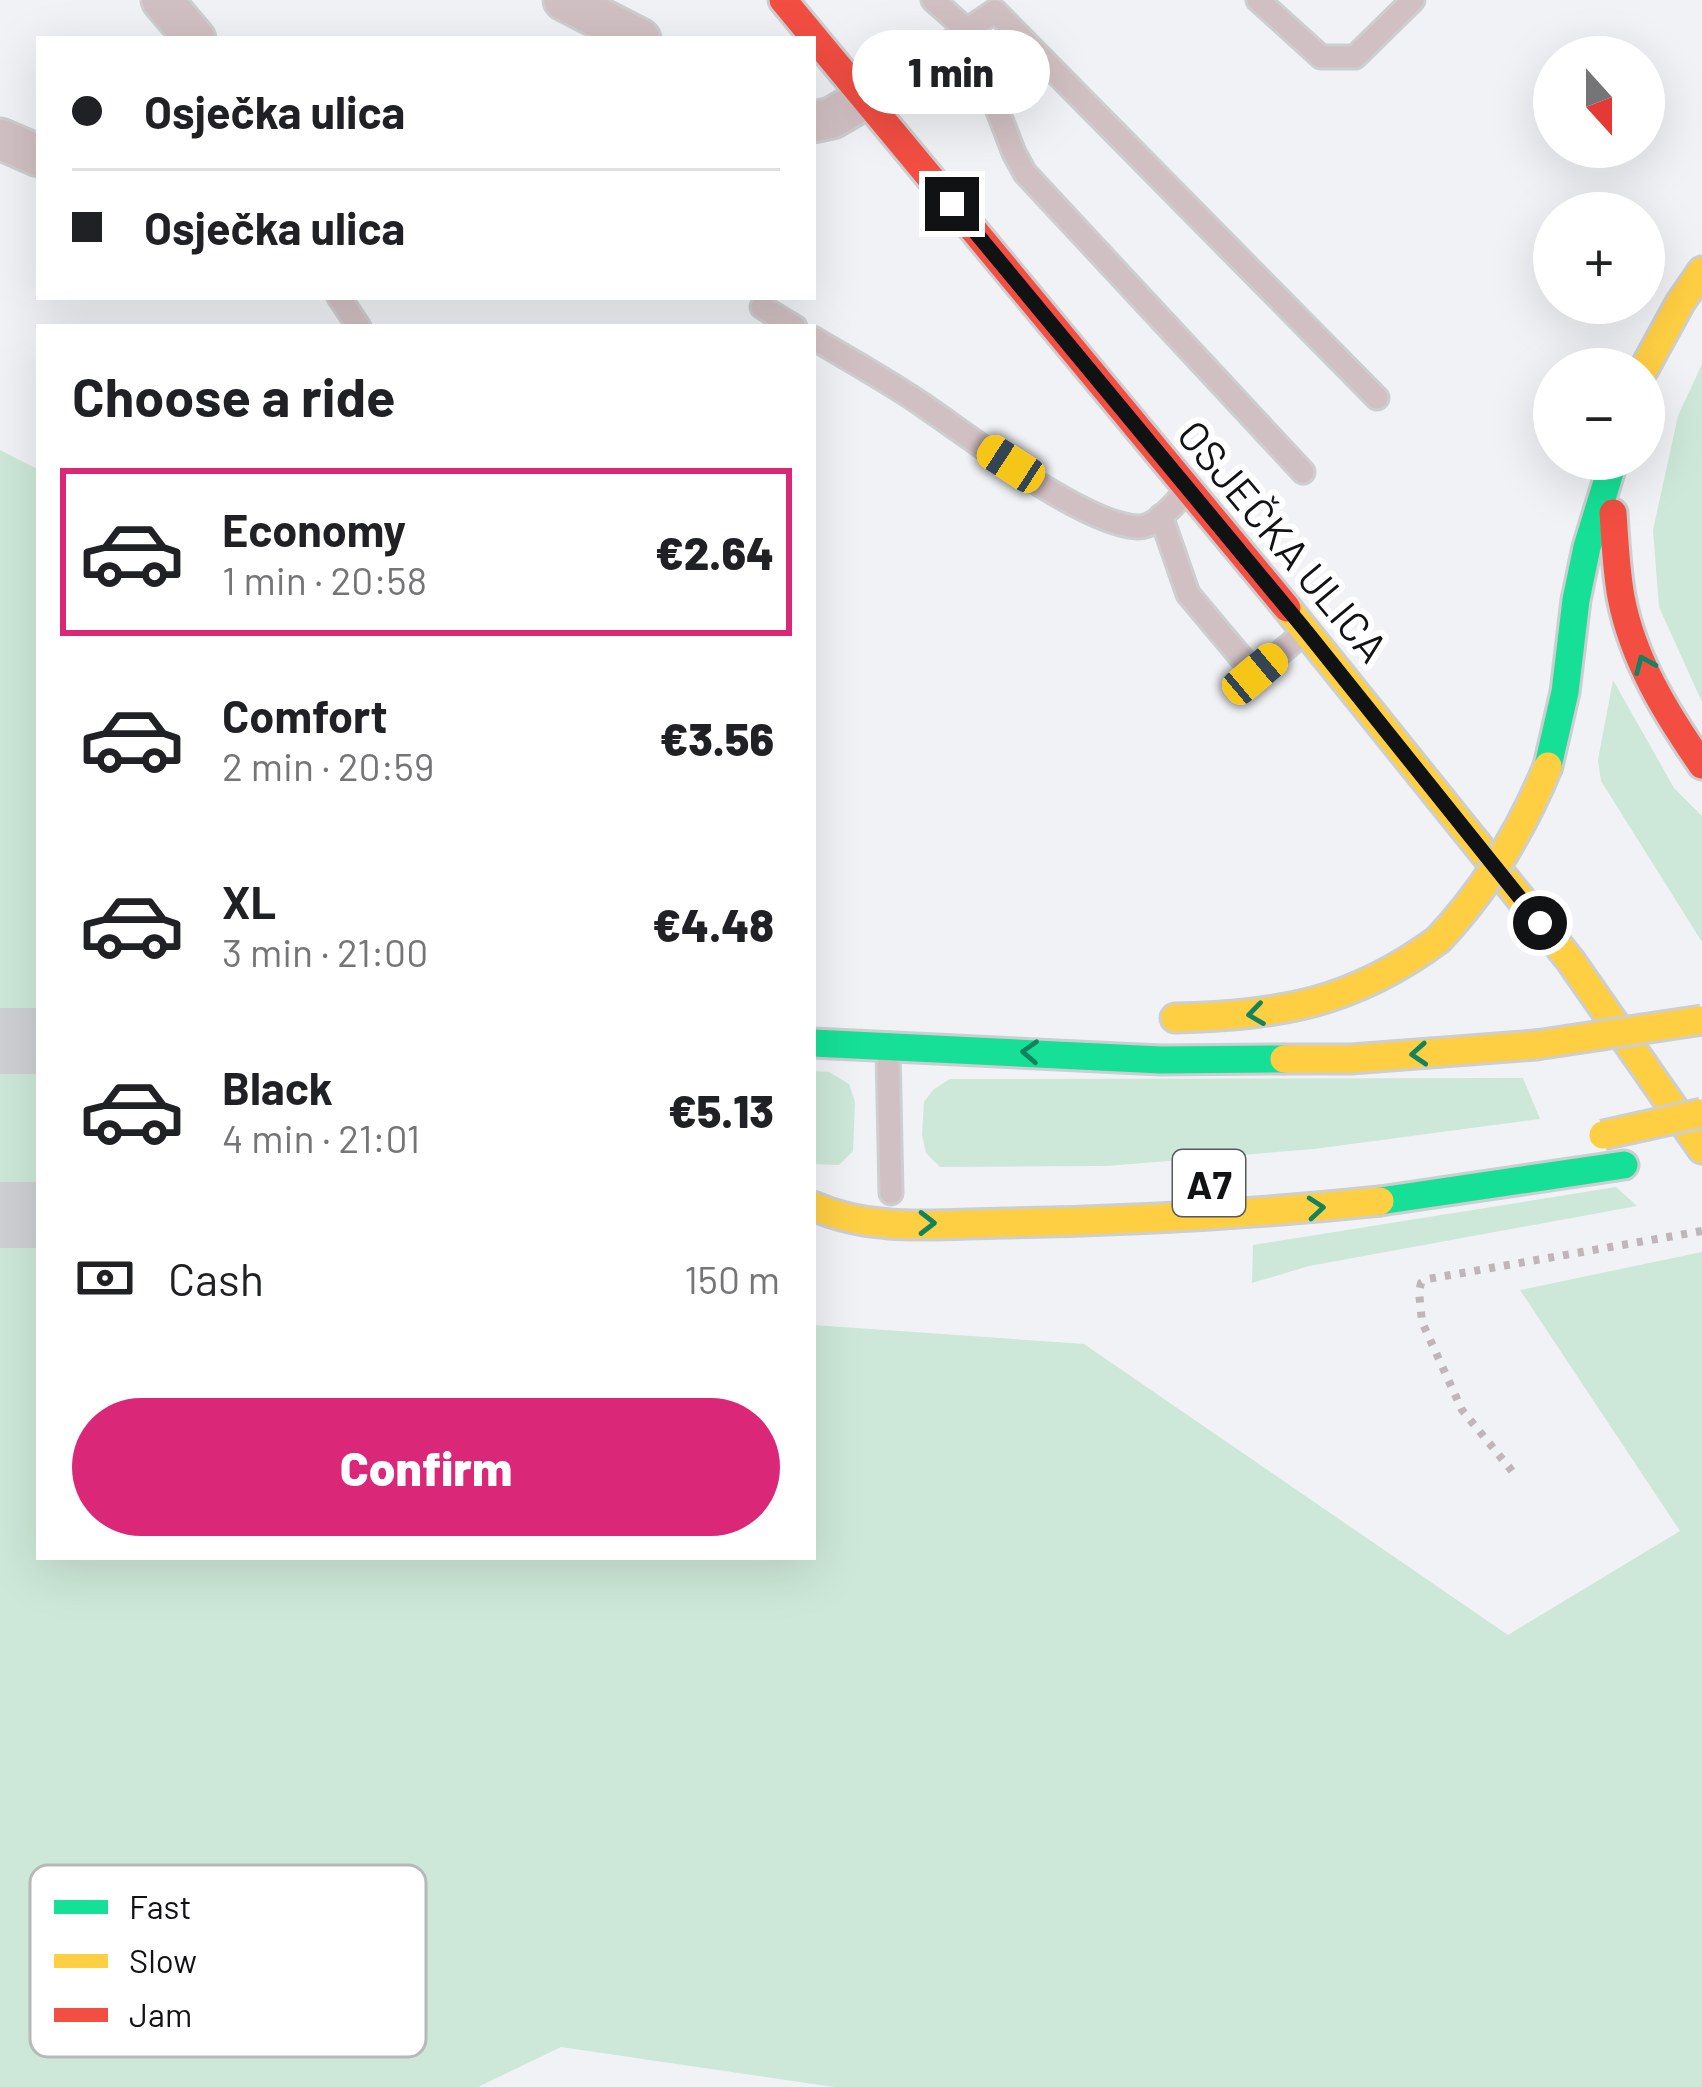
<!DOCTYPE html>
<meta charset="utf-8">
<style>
body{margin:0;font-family:Barlow,sans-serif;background:#f6f6f6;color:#202124;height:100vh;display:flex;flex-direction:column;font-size:45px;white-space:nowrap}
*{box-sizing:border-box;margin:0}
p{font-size:39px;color:#757577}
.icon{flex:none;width:66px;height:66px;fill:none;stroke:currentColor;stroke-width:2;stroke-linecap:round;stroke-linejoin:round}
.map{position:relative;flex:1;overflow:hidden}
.details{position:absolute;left:36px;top:324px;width:780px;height:1236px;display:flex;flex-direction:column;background:#fff;border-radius:0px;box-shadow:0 12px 48px #0002}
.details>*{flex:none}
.banner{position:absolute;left:36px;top:36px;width:780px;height:264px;border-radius:0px;box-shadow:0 12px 48px #0002;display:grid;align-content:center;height:264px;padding:0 36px;background:#fff}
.needle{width:78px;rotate:159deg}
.fabs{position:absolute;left:1533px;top:36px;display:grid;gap:24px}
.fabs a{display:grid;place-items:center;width:132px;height:132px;border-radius:50%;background:#fff;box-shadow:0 12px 48px #0002;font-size:60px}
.end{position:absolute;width:54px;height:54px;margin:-27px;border:15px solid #101214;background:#fff;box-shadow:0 0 0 6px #fff}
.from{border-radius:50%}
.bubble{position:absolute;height:84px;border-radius:42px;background:#fff;box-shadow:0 12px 48px #0002;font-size:39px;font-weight:800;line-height:84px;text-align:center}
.car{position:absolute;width:36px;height:72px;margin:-36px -18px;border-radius:15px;box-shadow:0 0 9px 3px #0007;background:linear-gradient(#f5c518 24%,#345 0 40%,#f5c518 0 76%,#345 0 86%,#f5c518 0)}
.banner b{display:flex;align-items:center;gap:42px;height:114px;font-size:45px}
.banner b+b{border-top:3px solid #e0e0e0}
.banner i{width:30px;height:30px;background:#202124}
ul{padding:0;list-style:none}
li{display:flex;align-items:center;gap:36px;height:168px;margin:0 24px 18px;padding:0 12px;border:6px solid transparent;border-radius:0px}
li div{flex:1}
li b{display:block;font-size:45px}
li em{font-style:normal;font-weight:800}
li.current{border-color:#db2777}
li>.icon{width:108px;height:108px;stroke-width:1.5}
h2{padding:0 36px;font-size:54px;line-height:144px}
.pay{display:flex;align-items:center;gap:30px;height:132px;padding:0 36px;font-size:45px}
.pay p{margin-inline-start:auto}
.cta{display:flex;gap:24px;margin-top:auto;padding:24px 36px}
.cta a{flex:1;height:138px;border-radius:72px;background:#db2777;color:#fff;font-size:48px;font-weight:800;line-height:138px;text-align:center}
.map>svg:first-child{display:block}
.green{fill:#cde8d8}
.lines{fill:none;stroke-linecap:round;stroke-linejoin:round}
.highway-tunnel{stroke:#ced0d3;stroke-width:66;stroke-dasharray:66 33;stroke-linecap:butt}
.lane-casing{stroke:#cdced0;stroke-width:27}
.street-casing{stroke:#cdced0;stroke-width:45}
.fast-casing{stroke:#cdced0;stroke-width:33}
.slow-casing{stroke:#cdced0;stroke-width:33}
.jam-casing{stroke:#cdced0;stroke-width:33}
.path{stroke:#c0b5b8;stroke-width:8;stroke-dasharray:6 9;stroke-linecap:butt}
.lane{stroke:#d1c0c3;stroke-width:21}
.street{stroke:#d1c0c3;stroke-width:39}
.fast{stroke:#16e098;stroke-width:27}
.slow{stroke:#ffcf43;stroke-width:27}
.jam{stroke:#f24e42;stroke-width:27}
.slow-bridge-casing{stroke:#cdced0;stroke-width:33;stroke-linecap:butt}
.slow-bridge{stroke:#ffcf43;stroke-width:27}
.oneway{stroke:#13835d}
.route{stroke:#101214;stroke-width:15}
.labels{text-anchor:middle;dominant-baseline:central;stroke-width:12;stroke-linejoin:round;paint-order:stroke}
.shield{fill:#fff;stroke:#58595a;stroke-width:3}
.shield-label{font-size:39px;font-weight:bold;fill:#101214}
.street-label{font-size:42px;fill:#101214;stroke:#fff}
.key{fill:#fff;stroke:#b7b8b8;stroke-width:3}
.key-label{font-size:33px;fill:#101214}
</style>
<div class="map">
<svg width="1702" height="2087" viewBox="0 0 1702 2087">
<rect width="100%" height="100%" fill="#f0f2f5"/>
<g class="green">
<polygon points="1702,364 1702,702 1659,607 1653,530 1678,416"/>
<polygon points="0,450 39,470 39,1557 813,1557 813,1325 1084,1344 1508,1635 1680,1531 1520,1290 1702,1252 1702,2087 834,2087 561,2047 478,2087 0,2087"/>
<polygon points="1613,680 1674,788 1702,816 1702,942 1601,781 1598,760"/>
<polygon points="813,1071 829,1072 849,1084 855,1102 853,1151 839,1165 813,1164"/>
<polygon points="1523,1078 1540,1119 1314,1149 1107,1166 940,1167 926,1153 922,1135 924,1102 934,1089 950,1079"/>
<polygon points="1616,1187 1637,1206 1309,1266 1252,1283 1253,1245"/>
</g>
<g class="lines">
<g class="highway-tunnel">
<polyline points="0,1041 39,1041"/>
<polyline points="0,1215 39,1215"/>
</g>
<defs>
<g id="lane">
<polyline points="933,0 967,30 1014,153 1025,173 1303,472"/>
<polyline points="1258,0 1321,57 1355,57 1413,0"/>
<polyline points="866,98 995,11 1377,398"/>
<polyline points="339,297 359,327"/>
<polyline points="762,307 795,327"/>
<path d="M813,338C850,360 888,381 923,405C970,437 1083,524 1137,527C1157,528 1174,503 1187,491"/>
<polyline points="1161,516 1188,594 1255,674 1306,631"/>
<polyline points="888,1051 891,1193"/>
</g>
<g id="street">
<polyline points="162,0 195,39"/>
<polyline points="564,0 640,39"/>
<polyline points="813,122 832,118 866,98"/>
<polyline points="0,139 39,156"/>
</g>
<g id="fast">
<polyline points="1548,766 1565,692 1576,600 1587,547 1614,459"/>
<polyline points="813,1043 1161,1060 1284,1059"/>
<polyline points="1380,1201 1624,1165"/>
</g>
<g id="slow">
<polyline points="1644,369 1680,303 1702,271"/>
<polyline points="1287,608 1570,960 1702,1149"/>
<path d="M1175,1018C1280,1015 1351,1004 1438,940"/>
<polyline points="1284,1059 1351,1059 1536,1045"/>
<path d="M813,1206C874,1233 939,1224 1003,1223C1129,1221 1255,1214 1380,1201"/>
</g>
<g id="jam">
<polyline points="783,0 1287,608"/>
<path d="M1613,513C1615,541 1616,569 1621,597C1633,660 1666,713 1702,765"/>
</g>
</defs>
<use href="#lane" class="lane-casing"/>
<use href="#street" class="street-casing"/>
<use href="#fast" class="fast-casing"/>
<use href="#slow" class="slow-casing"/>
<use href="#jam" class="jam-casing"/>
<polyline class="path" points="1512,1471 1462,1410 1422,1322 1419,1292 1421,1283 1428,1279 1702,1231"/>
<use href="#lane" class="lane"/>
<use href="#street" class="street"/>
<use href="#fast" class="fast"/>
<use href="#slow" class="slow"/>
<use href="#jam" class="jam"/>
<defs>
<g id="slow-bridge">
<path d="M1438,940C1487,888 1521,832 1548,766"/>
<polyline points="1536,1045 1702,1020"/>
<polyline points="1603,1135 1702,1113"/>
</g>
</defs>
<use href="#slow-bridge" class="slow-bridge-casing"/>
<use href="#slow-bridge" class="slow-bridge"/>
</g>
<defs><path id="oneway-chevron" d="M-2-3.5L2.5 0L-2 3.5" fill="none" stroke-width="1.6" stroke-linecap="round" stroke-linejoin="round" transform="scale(3)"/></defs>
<g class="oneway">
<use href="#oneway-chevron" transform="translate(1644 664) rotate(-113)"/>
<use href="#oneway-chevron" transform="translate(1256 1014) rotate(172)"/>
<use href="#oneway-chevron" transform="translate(1030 1052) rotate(-177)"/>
<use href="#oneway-chevron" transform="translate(1419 1054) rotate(176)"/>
<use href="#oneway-chevron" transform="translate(1316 1208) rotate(-5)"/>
<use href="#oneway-chevron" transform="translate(927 1223)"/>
</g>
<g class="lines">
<polyline class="route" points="952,204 1306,631 1540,923"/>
</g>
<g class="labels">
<rect class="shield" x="1173" y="1150" width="72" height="66" rx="9"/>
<g class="shield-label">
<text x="1209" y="1183">A7</text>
</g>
<g class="street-label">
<text transform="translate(1284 540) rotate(50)">OSJEČKA ULICA</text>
</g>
</g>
<rect x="30" y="1865" width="396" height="192" rx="18" class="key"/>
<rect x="54" y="1900" width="54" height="14" fill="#16e098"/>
<rect x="54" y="1954" width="54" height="14" fill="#ffcf43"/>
<rect x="54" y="2008" width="54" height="14" fill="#f24e42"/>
<g class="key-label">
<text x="129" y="1919">Fast</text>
<text x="129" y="1973">Slow</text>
<text x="129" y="2027">Jam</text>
</g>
</svg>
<div class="fabs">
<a><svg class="needle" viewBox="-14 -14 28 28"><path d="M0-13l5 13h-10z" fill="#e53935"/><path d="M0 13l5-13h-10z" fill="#757577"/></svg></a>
<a>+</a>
<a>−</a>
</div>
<i class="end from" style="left:1540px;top:923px"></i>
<i class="end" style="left:952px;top:204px"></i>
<div class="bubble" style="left:852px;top:30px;width:198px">1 min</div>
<i class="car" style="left:1011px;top:464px;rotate:303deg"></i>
<i class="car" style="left:1255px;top:674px;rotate:50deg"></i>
<div class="banner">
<b><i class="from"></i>Osječka ulica</b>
<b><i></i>Osječka ulica</b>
</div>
<section class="details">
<h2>Choose a ride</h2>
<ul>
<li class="current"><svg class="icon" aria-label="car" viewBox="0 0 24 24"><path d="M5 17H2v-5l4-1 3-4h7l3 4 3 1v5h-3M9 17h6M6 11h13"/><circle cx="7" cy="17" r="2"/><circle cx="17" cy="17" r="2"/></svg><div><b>Economy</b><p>1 min · 20:58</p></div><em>€2.64</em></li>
<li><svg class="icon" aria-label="car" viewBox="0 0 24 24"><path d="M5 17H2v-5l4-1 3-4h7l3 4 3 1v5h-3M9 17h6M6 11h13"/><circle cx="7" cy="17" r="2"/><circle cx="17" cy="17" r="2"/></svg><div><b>Comfort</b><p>2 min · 20:59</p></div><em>€3.56</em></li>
<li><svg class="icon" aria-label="car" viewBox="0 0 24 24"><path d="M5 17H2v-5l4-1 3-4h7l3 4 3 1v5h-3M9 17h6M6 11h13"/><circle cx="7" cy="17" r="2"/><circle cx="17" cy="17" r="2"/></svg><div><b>XL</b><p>3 min · 21:00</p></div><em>€4.48</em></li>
<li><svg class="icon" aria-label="car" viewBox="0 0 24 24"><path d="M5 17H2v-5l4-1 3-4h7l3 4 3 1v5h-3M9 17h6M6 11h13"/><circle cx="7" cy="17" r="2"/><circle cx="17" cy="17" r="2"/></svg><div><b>Black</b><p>4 min · 21:01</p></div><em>€5.13</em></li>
</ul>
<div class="pay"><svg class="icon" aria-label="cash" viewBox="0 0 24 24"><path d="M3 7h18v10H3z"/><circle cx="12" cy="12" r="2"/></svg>Cash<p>150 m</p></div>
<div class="cta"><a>Confirm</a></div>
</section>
</div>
